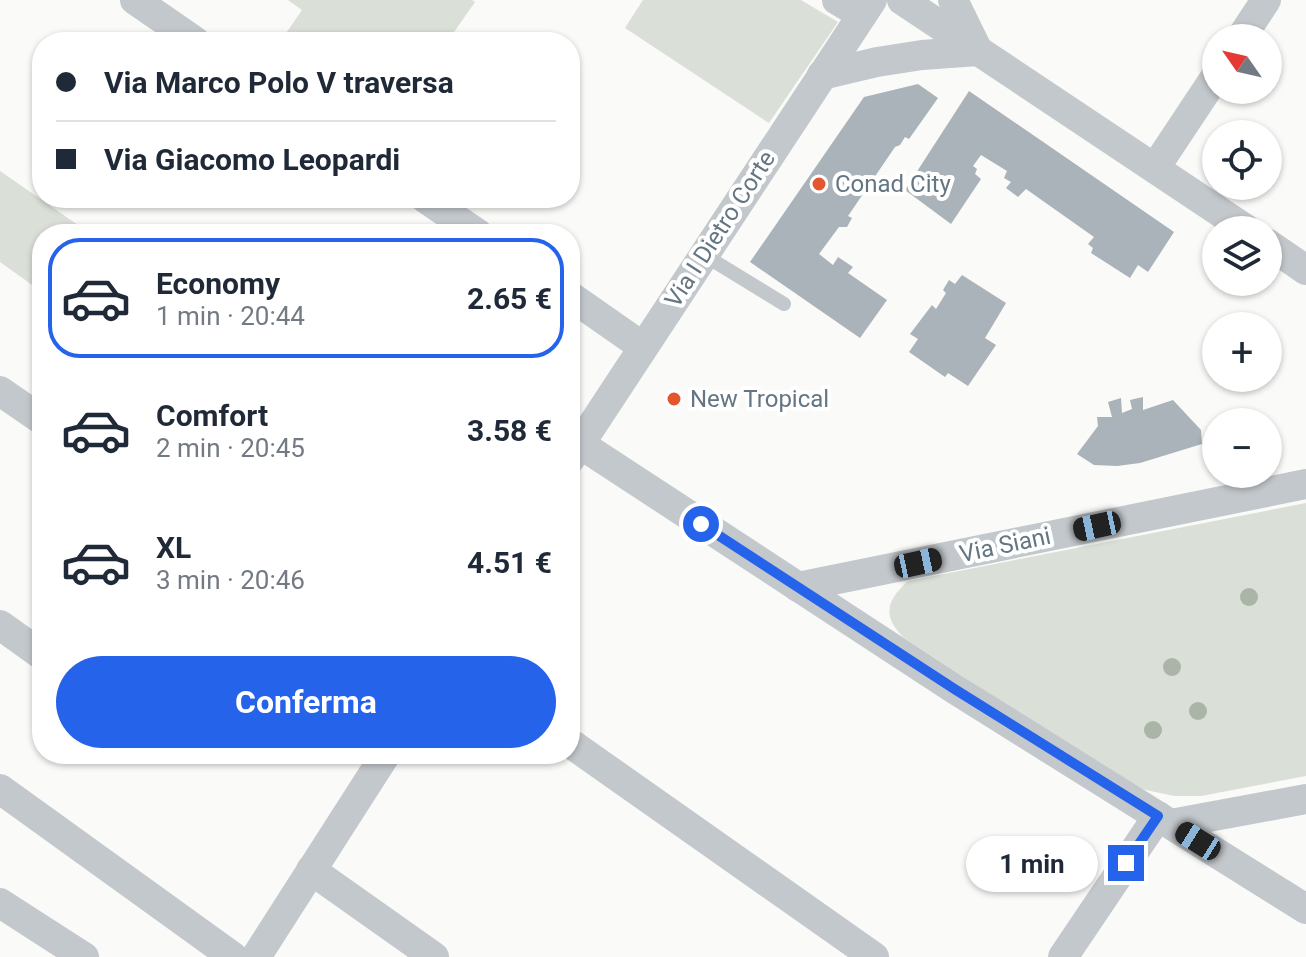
<!DOCTYPE html>
<html lang="it">
<meta charset="utf-8">
<style>
body{margin:0;font-family:Roboto,sans-serif;background:#f2f2f3;color:#1f2937;height:100vh;display:flex;flex-direction:column;font-size:30px;white-space:nowrap}
*{box-sizing:border-box;margin:0}
p{font-size:26px;color:#747a83}
.icon{flex:none;width:44px;height:44px;fill:none;stroke:currentColor;stroke-width:2;stroke-linecap:round;stroke-linejoin:round}
.map{position:relative;flex:1;overflow:hidden}
.sheet{position:absolute;left:32px;top:224px;width:548px;height:540px;display:flex;flex-direction:column;background:#fff;border-radius:32px;box-shadow:0 2px 6px #0004}
.sheet>*{flex:none}
.banner{position:absolute;left:32px;top:32px;width:548px;height:176px;border-radius:32px;box-shadow:0 2px 6px #0004;display:grid;align-content:center;height:176px;padding:0 24px;background:#fff}
.needle{width:52px;rotate:304deg}
.fabs{position:absolute;left:1202px;top:24px;display:grid;gap:16px}
.fabs a{display:grid;place-items:center;width:80px;height:80px;border-radius:50%;background:#fff;box-shadow:0 2px 6px #0004;font-size:40px}
.end{position:absolute;width:36px;height:36px;margin:-18px;border:10px solid #2563eb;background:#fff;box-shadow:0 0 0 4px #fff}
.from{border-radius:50%}
.bubble{position:absolute;height:56px;border-radius:28px;background:#fff;box-shadow:0 2px 6px #0004;font-size:26px;font-weight:700;line-height:56px;text-align:center}
.car{position:absolute;width:24px;height:48px;margin:-24px -12px;border-radius:10px;box-shadow:0 0 6px 2px #0007;background:linear-gradient(#222 24%,#8ab4d8 0 40%,#222 0 76%,#8ab4d8 0 86%,#222 0)}
.banner b{display:flex;align-items:center;gap:28px;height:76px;font-size:30px}
.banner b+b{border-top:2px solid #e0e1e3}
.banner i{width:20px;height:20px;background:#1f2937}
ul{padding:14px 0 0;list-style:none}
li{display:flex;align-items:center;gap:24px;height:120px;margin:0 16px 12px;padding:0 8px;border:4px solid transparent;border-radius:32px}
li div{flex:1}
li b{display:block;font-size:30px}
li em{font-style:normal;font-weight:700}
li.current{border-color:#2563eb}
li>.icon{width:72px;height:72px;stroke-width:1.5}
.action{display:flex;gap:16px;margin-top:auto;padding:16px 24px}
.action a{flex:1;height:92px;border-radius:48px;background:#2563eb;color:#fff;font-size:32px;font-weight:700;line-height:92px;text-align:center}
.map>svg:first-child{display:block}
.green{fill:#dadfd7}
.building{fill:#aab3b9}
.lines{fill:none;stroke-linecap:round;stroke-linejoin:round}
.lane{stroke:#c3c8cc;stroke-width:14}
.street{stroke:#c3c8cc;stroke-width:30}
.tree{fill:#aab4a7}
.route{stroke:#2563eb;stroke-width:10}
.poi-dot{fill:#e4572e;stroke:#fff;stroke-width:3}
.labels{text-anchor:middle;dominant-baseline:central;stroke-width:8;stroke-linejoin:round;paint-order:stroke}
.poi-label{font-size:24px;fill:#657683;stroke:#fff;text-anchor:start}
.street-label{font-size:24px;fill:#657683;stroke:#fff}
</style>
<div class="map">
<svg width="1306" height="957" viewBox="0 0 1306 957">
<rect width="100%" height="100%" fill="#fafaf8"/>
<g class="green">
<polygon points="288,0 472,0 475,2 447,42 280,42 302,10"/>
<polygon points="643,0 801,0 838,22 769,123 625,28"/>
<polygon points="0,171 91,234 42,234 42,292 0,262"/>
<path d="M1306,503V776L1201,796H1174L1132,787L904,638C882,616 886,601 908,581Z"/>
</g>
<g class="building">
<polygon points="918,84 938,98 909,139 905,137 900,145 895,147 848,216 852,218 847,227 839,227 819,254 833,265 838,257 853,267 848,273 887,300 860,338 750,262 864,97"/>
<polygon points="969,91 1174,232 1148,272 1138,265 1130,278 1091,253 1093,248 1088,244 1094,237 1026,189 1018,197 1006,188 1011,182 1004,178 1007,171 981,155 973,166 977,169 975,174 981,179 951,224 905,190"/>
<polygon points="962,275 1006,303 985,338 996,345 968,386 948,373 945,377 909,352 918,339 910,334 932,305 936,309 946,293 943,290 949,280 955,284"/>
<polygon points="1143,397 1143,410 1173,400 1201,430 1202,444 1140,463 1117,466 1094,465 1077,454 1098,426 1097,417 1112,417 1108,402 1121,398 1122,413 1132,409 1130,400"/>
</g>
<g class="lines">
<polyline class="lane" points="704,255 784,304"/>
<g class="street">
<polyline points="135,0 196,42"/>
<polyline points="837,0 862,15"/>
<polyline points="902,0 1247,230"/>
<polyline points="1241,38 1266,0"/>
<polyline points="822,75 877,62 922,55 978,51 953,0"/>
<polyline points="1155,168 1216,76"/>
<polyline points="425,198 478,234"/>
<polyline points="1268,244 1306,270"/>
<polyline points="570,296 643,347"/>
<polyline points="0,391 42,420"/>
<polyline points="580,444 956,690 1306,909"/>
<polyline points="570,459 872,0"/>
<polyline points="798,587 1306,484"/>
<polyline points="0,625 42,655"/>
<polyline points="570,743 874,957"/>
<polyline points="0,789 233,957"/>
<polyline points="1171,824 1306,799"/>
<polyline points="311,870 434,957"/>
<polyline points="0,903 84,957"/>
<polyline points="256,957 386,754"/>
<polyline points="1063,957 1158,816"/>
</g>
</g>
<g class="tree">
<circle cx="1249" cy="597" r="9"/>
<circle cx="1172" cy="667" r="9"/>
<circle cx="1198" cy="711" r="9"/>
<circle cx="1153" cy="730" r="9"/>
</g>
<g class="lines">
<polyline class="route" points="701,524 956,690 1158,816 1126,863"/>
</g>
<g class="poi-dot">
<circle cx="819" cy="184" r="8"/>
<circle cx="674" cy="399" r="8"/>
</g>
<g class="labels">
<g class="poi-label">
<text x="835" y="184">Conad City</text>
<text x="690" y="399">New Tropical</text>
</g>
<g class="street-label">
<text transform="translate(720 229) rotate(-57)">Via I Dietro Corte</text>
<text transform="translate(1005 545) rotate(-12)">Via Siani</text>
</g>
</g>
</svg>
<div class="fabs">
<a><svg class="needle" viewBox="-14 -14 28 28"><path d="M0-13l5 13h-10z" fill="#e53935"/><path d="M0 13l5-13h-10z" fill="#747a83"/></svg></a>
<a><svg class="icon" aria-label="locate" viewBox="0 0 24 24"><circle cx="12" cy="12" r="6"/><path d="M12 2v4M12 18v4M2 12h4M18 12h4"/></svg></a>
<a><svg class="icon" aria-label="layers" viewBox="0 0 24 24"><path d="M12 4l9 5-9 5-9-5zM3 14l9 5 9-5"/></svg></a>
<a>+</a>
<a>−</a>
</div>
<i class="end from" style="left:701px;top:524px"></i>
<i class="end" style="left:1126px;top:863px"></i>
<div class="bubble" style="left:966px;top:836px;width:132px">1 min</div>
<i class="car" style="left:1097px;top:526px;rotate:258deg"></i>
<i class="car" style="left:918px;top:563px;rotate:78deg"></i>
<i class="car" style="left:1198px;top:841px;rotate:302deg"></i>
<div class="banner">
<b><i class="from"></i>Via Marco Polo V traversa</b>
<b><i></i>Via Giacomo Leopardi</b>
</div>
<section class="sheet">
<ul>
<li class="current"><svg class="icon" aria-label="car" viewBox="0 0 24 24"><path d="M5 17H2v-5l4-1 3-4h7l3 4 3 1v5h-3M9 17h6M6 11h13"/><circle cx="7" cy="17" r="2"/><circle cx="17" cy="17" r="2"/></svg><div><b>Economy</b><p>1 min · 20:44</p></div><em>2.65 €</em></li>
<li><svg class="icon" aria-label="car" viewBox="0 0 24 24"><path d="M5 17H2v-5l4-1 3-4h7l3 4 3 1v5h-3M9 17h6M6 11h13"/><circle cx="7" cy="17" r="2"/><circle cx="17" cy="17" r="2"/></svg><div><b>Comfort</b><p>2 min · 20:45</p></div><em>3.58 €</em></li>
<li><svg class="icon" aria-label="car" viewBox="0 0 24 24"><path d="M5 17H2v-5l4-1 3-4h7l3 4 3 1v5h-3M9 17h6M6 11h13"/><circle cx="7" cy="17" r="2"/><circle cx="17" cy="17" r="2"/></svg><div><b>XL</b><p>3 min · 20:46</p></div><em>4.51 €</em></li>
</ul>
<div class="action"><a>Conferma</a></div>
</section>
</div>
